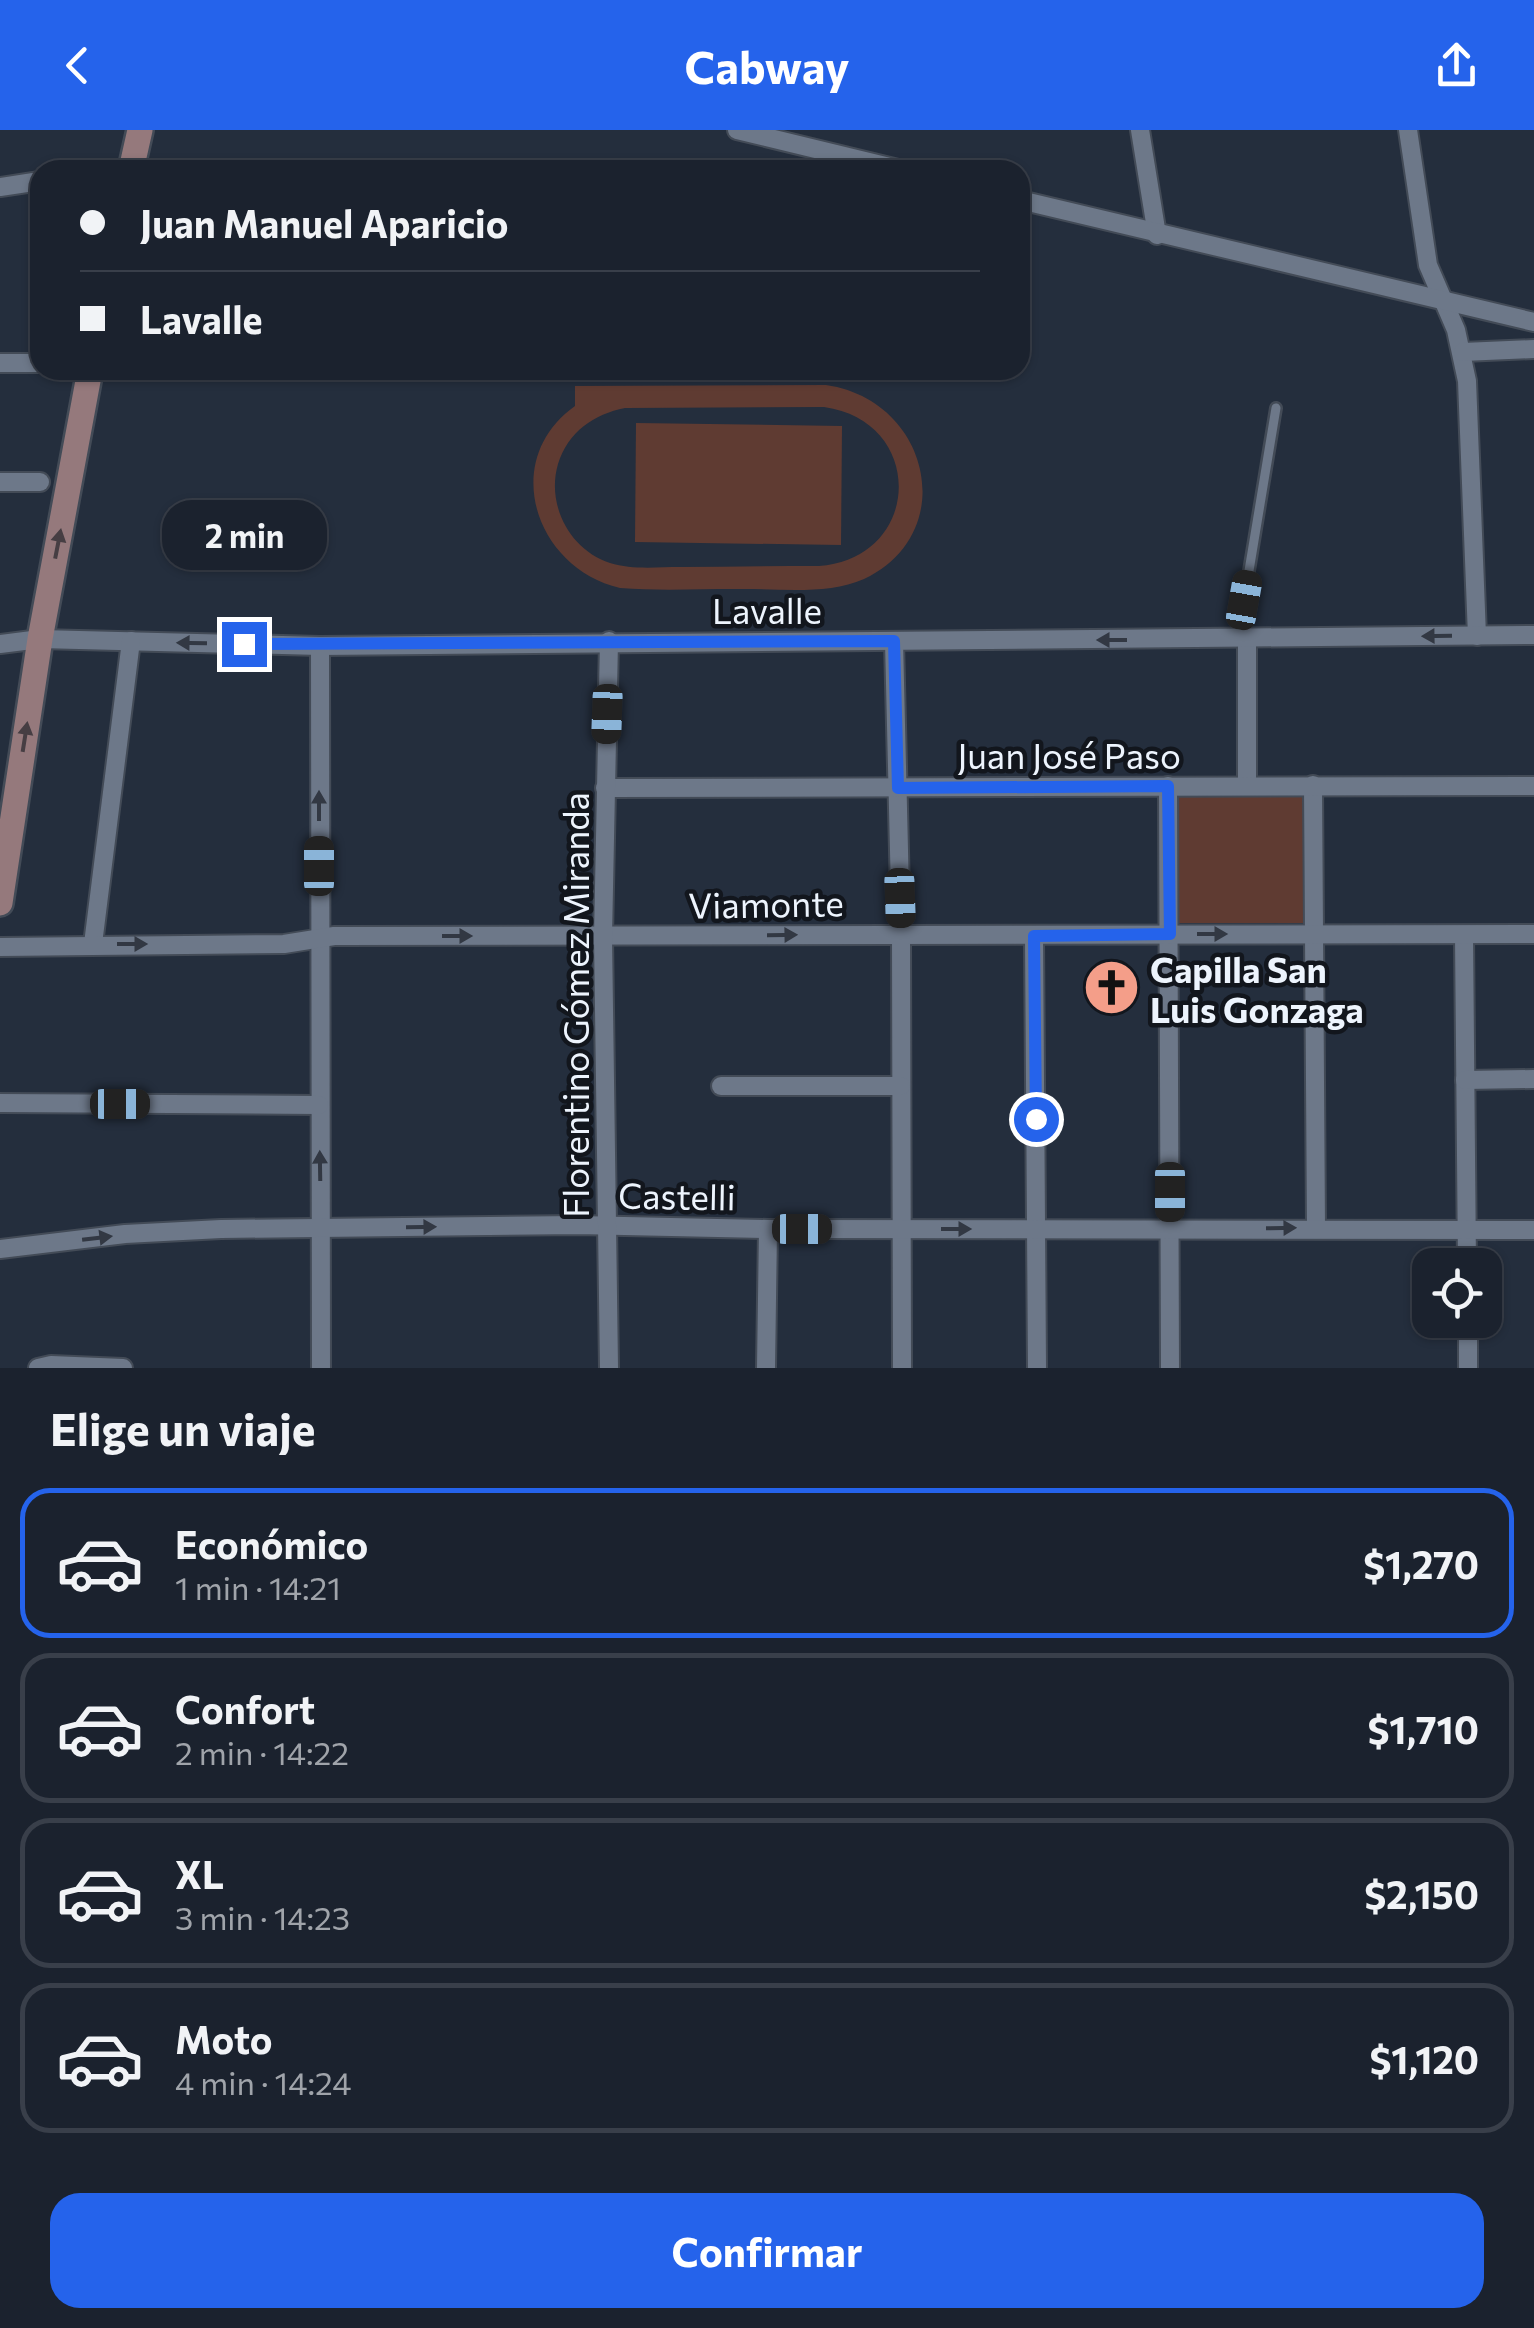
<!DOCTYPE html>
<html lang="es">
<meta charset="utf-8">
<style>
body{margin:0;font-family:Commissioner,sans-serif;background:#242a36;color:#f1f3f6;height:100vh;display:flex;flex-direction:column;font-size:38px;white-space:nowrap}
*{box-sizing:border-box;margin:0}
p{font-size:32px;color:#a0a4aa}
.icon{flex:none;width:55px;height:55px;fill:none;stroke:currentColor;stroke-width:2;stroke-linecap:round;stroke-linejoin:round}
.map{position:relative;height:1238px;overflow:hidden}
.details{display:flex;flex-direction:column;background:#1b222e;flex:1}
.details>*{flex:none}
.banner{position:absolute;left:30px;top:30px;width:1000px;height:220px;border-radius:30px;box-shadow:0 2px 8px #0004,0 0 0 2px #393f4a;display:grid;align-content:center;height:220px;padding:0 50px;background:#1b222e}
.controls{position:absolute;left:1412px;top:1118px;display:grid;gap:20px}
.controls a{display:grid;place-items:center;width:90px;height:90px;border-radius:20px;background:#1b222e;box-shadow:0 2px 8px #0004,0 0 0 2px #393f4a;font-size:50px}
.end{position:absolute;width:45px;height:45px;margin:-22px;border:12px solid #2563eb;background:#fff;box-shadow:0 0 0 5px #fff}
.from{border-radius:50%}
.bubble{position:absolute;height:70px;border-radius:30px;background:#1b222e;box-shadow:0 2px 8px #0004,0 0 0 2px #393f4a;font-size:32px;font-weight:700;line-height:70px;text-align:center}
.car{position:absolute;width:30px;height:60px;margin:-30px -15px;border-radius:12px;box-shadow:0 0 8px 2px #0007;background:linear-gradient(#222 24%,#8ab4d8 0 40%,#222 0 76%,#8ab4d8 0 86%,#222 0)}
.banner b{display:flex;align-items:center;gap:35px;height:95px;font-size:38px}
.banner b+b{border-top:2px solid #393f4a}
.banner i{width:25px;height:25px;background:#f1f3f6}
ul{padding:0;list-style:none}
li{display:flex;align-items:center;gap:30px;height:150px;margin:0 20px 15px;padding:0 30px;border:5px solid #393f4a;border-radius:30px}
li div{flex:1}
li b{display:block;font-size:38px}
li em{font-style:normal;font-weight:700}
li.current{border-color:#2563eb}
li>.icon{width:90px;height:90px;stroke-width:1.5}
h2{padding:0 50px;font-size:45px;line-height:120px}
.primary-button{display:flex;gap:20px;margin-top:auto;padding:20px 50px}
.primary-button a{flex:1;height:115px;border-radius:30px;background:#2563eb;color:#fff;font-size:40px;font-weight:700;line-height:115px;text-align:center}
header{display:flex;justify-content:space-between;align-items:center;height:130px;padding:0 50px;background:#2563eb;color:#fff;font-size:45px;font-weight:700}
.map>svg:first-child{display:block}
.green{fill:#5f3b32;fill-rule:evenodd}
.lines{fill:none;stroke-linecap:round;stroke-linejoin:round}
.lane-casing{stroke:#434b57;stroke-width:14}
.street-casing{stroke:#434b57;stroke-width:22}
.secondary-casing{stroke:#434b57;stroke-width:30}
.lane{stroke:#6d7889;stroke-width:9}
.street{stroke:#6d7889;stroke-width:18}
.secondary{stroke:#95797c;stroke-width:25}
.oneway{fill:#463e43}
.oneway2{fill:#323843}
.route{stroke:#2563eb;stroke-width:12}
.labels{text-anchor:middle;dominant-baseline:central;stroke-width:9;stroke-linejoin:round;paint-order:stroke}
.street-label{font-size:35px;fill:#edf4fd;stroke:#12161d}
.poi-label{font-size:35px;font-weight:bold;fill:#edf4fd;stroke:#12161d;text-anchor:start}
</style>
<header><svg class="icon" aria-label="back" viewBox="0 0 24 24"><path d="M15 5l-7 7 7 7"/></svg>Cabway<svg class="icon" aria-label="share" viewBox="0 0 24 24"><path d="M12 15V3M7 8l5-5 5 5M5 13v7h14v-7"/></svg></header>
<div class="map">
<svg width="1534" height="1238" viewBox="0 0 1534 1238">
<rect width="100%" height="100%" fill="#242e3d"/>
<g class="green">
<path d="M826,255C930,270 961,403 864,449C826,466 775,458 735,459C697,459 658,461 620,458C535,438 499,330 575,276V256ZM824,277C926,291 923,428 819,436C773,436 726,437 680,437C657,437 632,440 610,433C570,420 546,375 558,334C568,302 594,284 625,278Z"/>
<polygon points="636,293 842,296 841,415 635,412"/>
<polygon points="1175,664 1304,664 1305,793 1175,793"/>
</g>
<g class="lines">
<defs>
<polyline id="lane" points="1238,507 1276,278"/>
<g id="street">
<polyline points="737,0 902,40"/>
<polyline points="1140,0 1157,105"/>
<polyline points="1408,0 1428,135 1456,200 1467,251 1477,506"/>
<polyline points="107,40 132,39"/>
<polyline points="0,57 40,51"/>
<polyline points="1020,70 1534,192"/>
<polyline points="1463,222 1534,219"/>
<polyline points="0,233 40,233"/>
<polyline points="0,352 40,352"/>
<polyline points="1247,509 1247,655"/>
<polyline points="894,511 901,804 902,1238"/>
<polyline points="0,514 40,509 320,516 1534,505"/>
<polyline points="320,516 321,1238"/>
<polyline points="1313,655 1316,1098"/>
<polyline points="1168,656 1170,1238"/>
<polyline points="605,658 1534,656"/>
<polyline points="1464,805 1467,1135"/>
<polyline points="1034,806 1037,1238"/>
<polyline points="93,814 131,511"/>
<polyline points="0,817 284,814 334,806 1534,804"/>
<polyline points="1465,950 1534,949"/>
<polyline points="721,956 901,956"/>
<polyline points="0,973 319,975"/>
<polyline points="0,1119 125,1104 221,1099 578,1095 768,1099 1534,1100"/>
<polyline points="1468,1190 1468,1238"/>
<polyline points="38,1238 51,1235 123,1238"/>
<polyline points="609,1238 603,807 609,511"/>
<polyline points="766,1238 768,1099"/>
</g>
<g id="secondary">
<polyline points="131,40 140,0"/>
<polyline points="0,773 40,509 90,240"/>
</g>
</defs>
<use href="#lane" class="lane-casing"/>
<use href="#street" class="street-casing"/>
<use href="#secondary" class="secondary-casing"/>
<use href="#lane" class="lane"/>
<use href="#street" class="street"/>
<use href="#secondary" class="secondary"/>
</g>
<defs><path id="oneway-solid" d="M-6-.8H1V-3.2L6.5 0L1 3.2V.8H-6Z" transform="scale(2.5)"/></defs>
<g class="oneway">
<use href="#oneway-solid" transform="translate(58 414) rotate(-79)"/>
<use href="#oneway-solid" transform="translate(25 607) rotate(-81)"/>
</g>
<g class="oneway2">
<use href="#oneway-solid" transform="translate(1437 506) rotate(179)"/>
<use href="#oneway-solid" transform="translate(1112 510) rotate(180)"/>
<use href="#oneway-solid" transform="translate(192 513) rotate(-179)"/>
<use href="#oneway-solid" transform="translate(319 676) rotate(-90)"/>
<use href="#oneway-solid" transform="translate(1212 804)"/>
<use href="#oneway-solid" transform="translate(782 805) rotate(-1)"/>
<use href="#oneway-solid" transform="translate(457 806)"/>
<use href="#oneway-solid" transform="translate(132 814)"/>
<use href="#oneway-solid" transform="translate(320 1036) rotate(-91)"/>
<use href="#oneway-solid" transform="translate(421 1097) rotate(-1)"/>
<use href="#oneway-solid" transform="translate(1281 1098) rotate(-1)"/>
<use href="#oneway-solid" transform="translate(956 1099)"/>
<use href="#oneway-solid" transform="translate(97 1108) rotate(-7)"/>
</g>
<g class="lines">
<polyline class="route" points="244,514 894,511 898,658 1168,656 1170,804 1034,806 1036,989"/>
</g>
<defs>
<symbol id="church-disc" viewBox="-11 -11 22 22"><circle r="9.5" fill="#f49e89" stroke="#12161d"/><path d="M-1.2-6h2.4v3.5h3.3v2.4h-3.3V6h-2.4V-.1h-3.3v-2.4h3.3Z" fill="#111"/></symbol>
</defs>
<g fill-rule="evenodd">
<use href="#church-disc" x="1080" y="826" width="63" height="63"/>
</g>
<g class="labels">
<g class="street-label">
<text x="767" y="479">Lavalle</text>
<text x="1069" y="624">Juan José Paso</text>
<text transform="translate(766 773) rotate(-1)">Viamonte</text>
<text transform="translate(574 875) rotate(-90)">Florentino Gómez Miranda</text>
<text transform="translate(677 1065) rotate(1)">Castelli</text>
</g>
<g class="poi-label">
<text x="1150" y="838">Capilla San<tspan x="1150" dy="40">Luis Gonzaga</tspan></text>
</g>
</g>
</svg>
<div class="controls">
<a><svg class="icon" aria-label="locate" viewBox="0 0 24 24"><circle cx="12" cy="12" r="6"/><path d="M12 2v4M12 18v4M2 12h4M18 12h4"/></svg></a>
</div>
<i class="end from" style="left:1036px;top:989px"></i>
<i class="end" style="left:244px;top:514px"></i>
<div class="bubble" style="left:162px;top:370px;width:165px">2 min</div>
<i class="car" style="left:1244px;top:470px;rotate:10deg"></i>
<i class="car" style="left:607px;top:584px;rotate:182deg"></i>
<i class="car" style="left:319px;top:736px;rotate:0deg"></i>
<i class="car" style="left:900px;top:768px;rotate:178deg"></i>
<i class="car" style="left:120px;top:974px;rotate:90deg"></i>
<i class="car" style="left:1170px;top:1062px;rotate:180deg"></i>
<i class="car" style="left:802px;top:1099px;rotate:90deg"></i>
<div class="banner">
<b><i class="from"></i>Juan Manuel Aparicio</b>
<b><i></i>Lavalle</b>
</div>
</div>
<section class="details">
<h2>Elige un viaje</h2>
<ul>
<li class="current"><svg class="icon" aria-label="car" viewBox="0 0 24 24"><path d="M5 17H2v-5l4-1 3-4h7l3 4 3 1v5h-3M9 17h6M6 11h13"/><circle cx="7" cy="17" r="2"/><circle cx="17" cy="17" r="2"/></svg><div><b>Económico</b><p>1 min · 14:21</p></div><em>$1,270</em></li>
<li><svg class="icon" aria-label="car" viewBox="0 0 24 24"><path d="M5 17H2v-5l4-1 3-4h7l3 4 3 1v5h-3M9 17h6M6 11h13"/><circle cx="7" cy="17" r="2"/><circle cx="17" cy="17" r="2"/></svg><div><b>Confort</b><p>2 min · 14:22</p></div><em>$1,710</em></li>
<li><svg class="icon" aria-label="car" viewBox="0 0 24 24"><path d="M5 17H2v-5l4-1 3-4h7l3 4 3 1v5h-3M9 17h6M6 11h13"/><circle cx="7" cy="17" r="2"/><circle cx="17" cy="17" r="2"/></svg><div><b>XL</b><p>3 min · 14:23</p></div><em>$2,150</em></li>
<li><svg class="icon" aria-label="car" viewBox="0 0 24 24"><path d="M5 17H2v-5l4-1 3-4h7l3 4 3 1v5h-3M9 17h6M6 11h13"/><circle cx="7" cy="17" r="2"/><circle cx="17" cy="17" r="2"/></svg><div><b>Moto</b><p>4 min · 14:24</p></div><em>$1,120</em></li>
</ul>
<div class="primary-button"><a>Confirmar</a></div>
</section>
